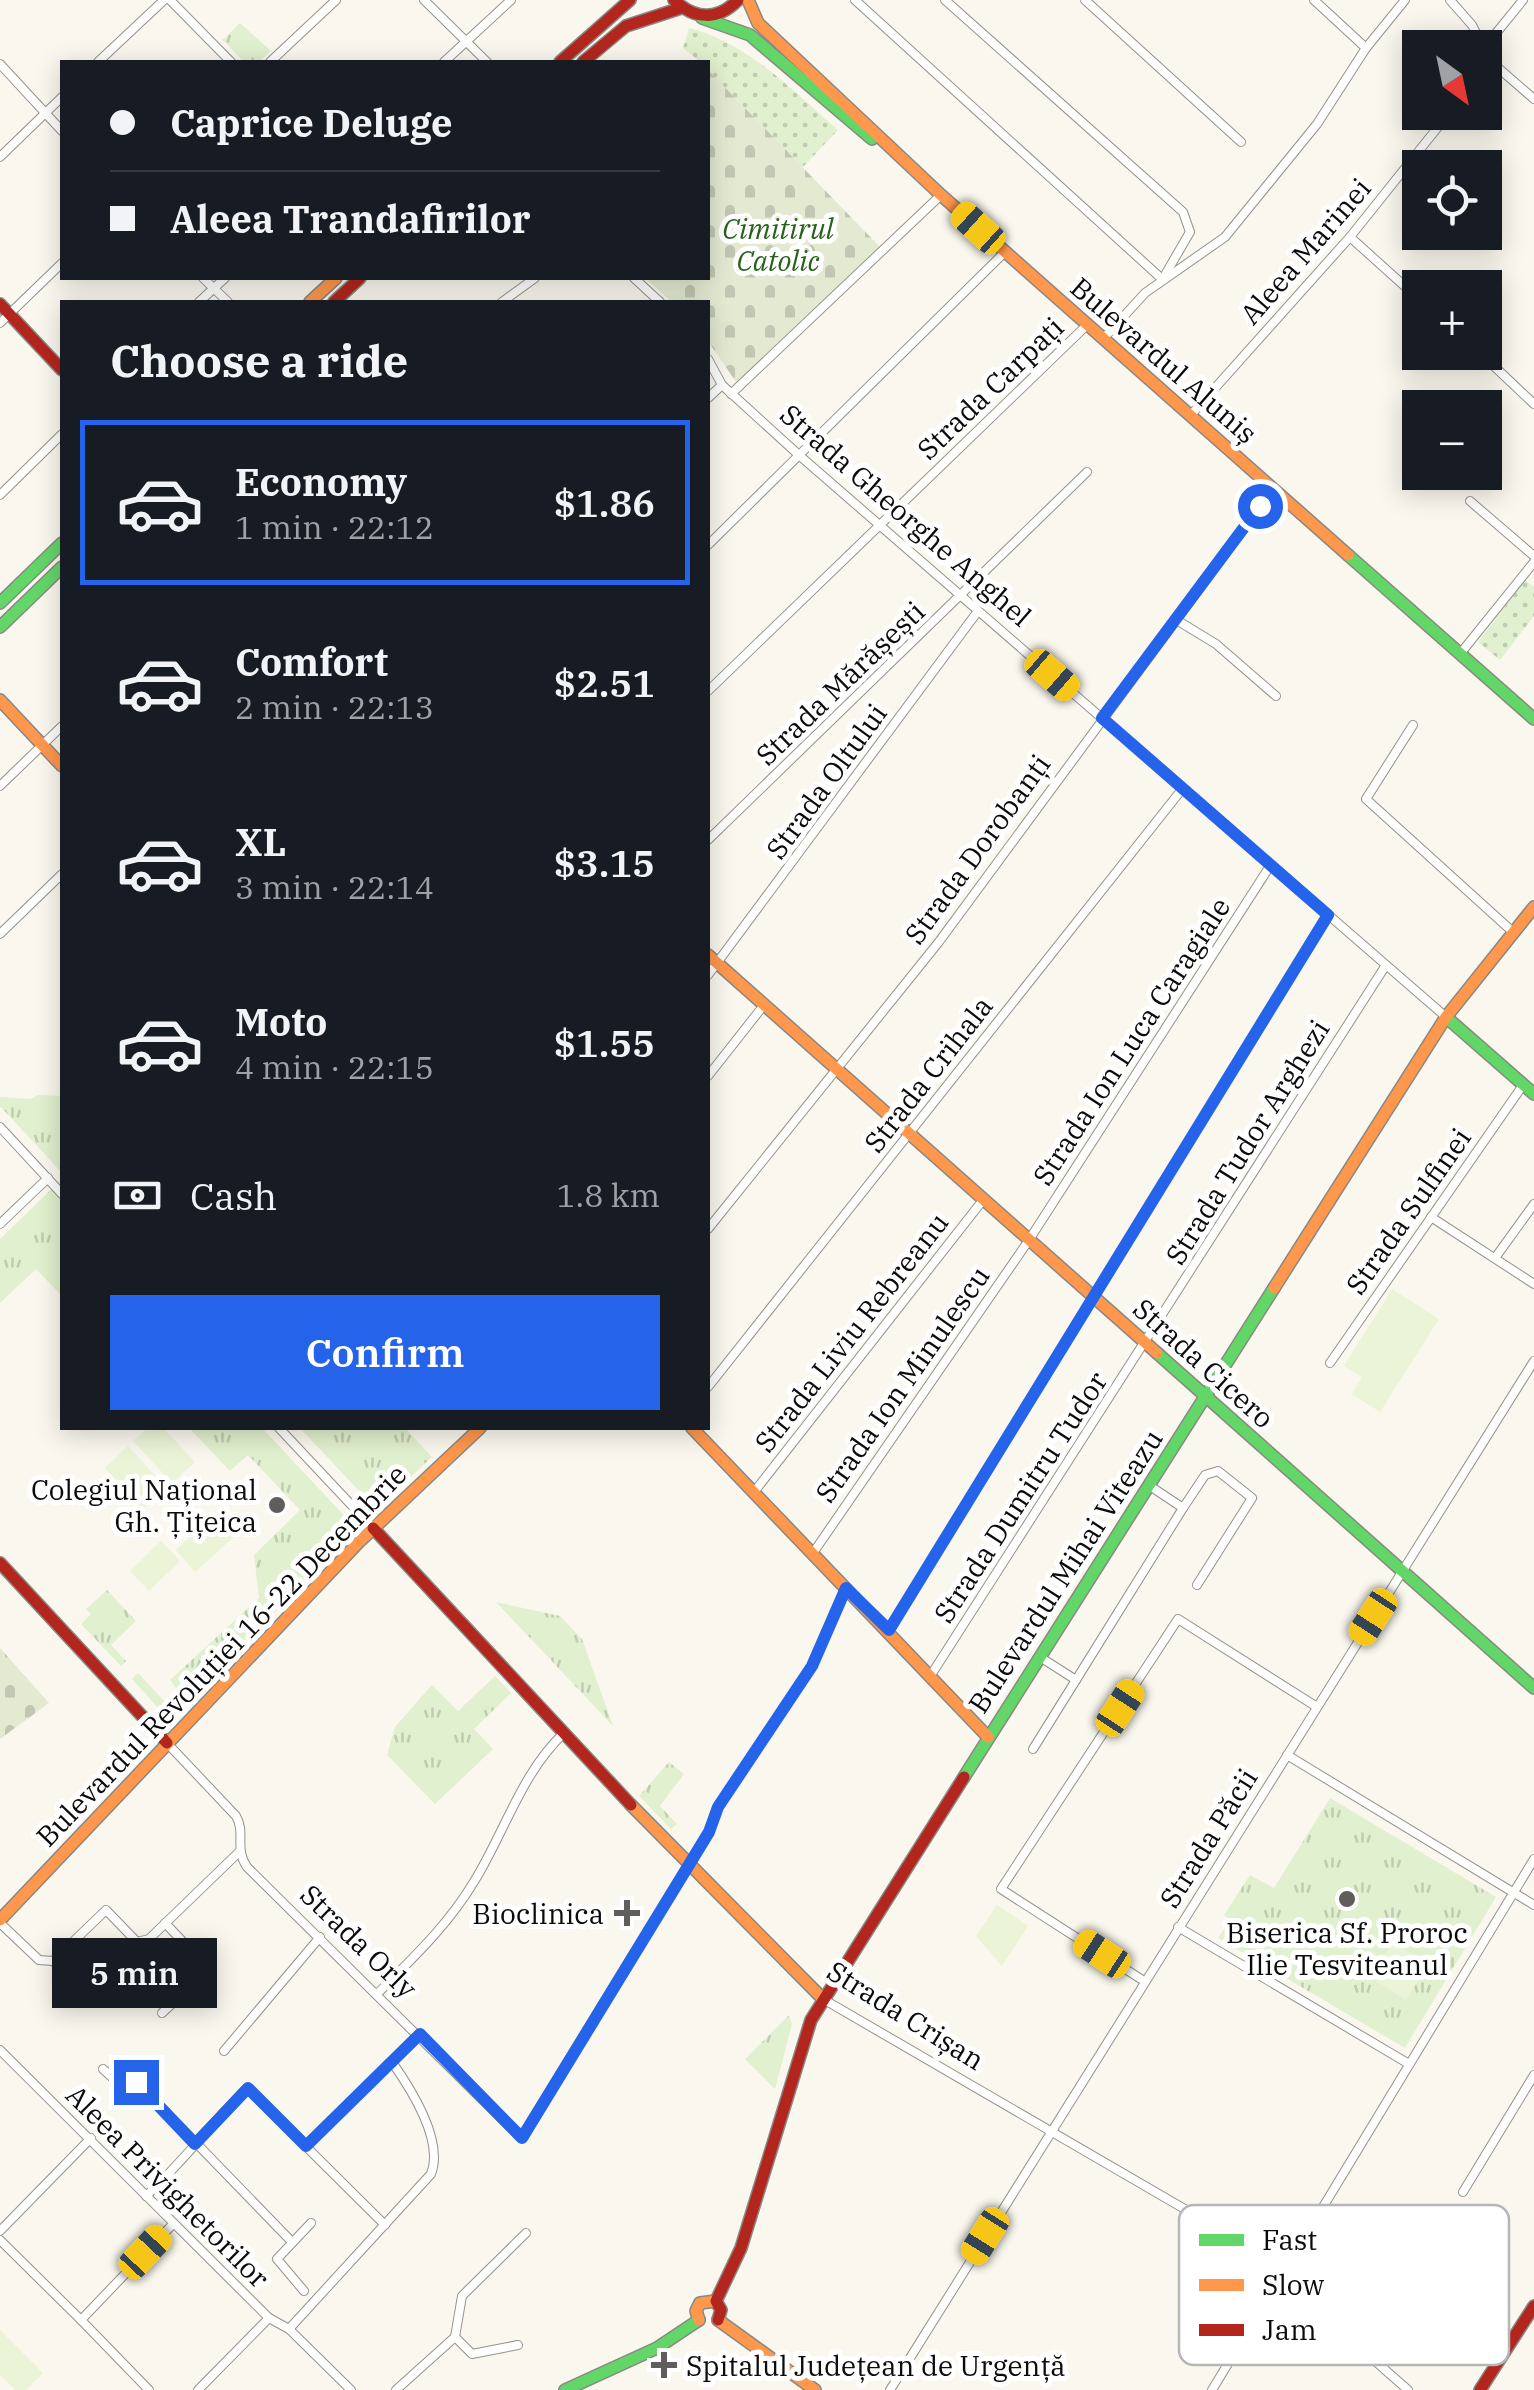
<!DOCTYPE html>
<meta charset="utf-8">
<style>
body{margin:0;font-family:"IBM Plex Serif",serif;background:#242831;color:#f1f3f6;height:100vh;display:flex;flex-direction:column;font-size:38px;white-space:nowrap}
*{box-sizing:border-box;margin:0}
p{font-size:32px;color:#9ea1a6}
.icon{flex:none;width:55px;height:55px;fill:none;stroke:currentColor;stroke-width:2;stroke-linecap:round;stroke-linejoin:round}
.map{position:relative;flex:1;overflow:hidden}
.sheet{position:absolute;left:60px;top:300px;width:650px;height:1130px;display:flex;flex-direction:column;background:#171b24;border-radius:0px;box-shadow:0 5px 25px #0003}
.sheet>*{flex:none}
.hud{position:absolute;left:60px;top:60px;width:650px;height:220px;border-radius:0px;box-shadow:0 5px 25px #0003;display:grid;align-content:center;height:220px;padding:0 50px;background:#171b24}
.needle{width:65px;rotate:147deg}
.controls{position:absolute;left:1402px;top:30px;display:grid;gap:20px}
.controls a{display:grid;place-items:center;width:100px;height:100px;border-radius:0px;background:#171b24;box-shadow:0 5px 25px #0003;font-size:50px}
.end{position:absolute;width:45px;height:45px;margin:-22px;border:12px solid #2563eb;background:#fff;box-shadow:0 0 0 5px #fff}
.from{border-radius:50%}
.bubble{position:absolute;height:70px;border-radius:0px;background:#171b24;box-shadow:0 5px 25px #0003;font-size:32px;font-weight:600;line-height:70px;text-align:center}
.car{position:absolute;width:30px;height:60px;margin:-30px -15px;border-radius:12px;box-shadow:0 0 8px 2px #0007;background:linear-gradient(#f5c518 24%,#345 0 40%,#f5c518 0 76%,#345 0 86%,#f5c518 0)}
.hud b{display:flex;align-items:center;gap:35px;height:95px;font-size:38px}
.hud b+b{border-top:2px solid #363941}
.hud i{width:25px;height:25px;background:#f1f3f6}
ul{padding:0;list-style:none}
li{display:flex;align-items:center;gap:30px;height:165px;margin:0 20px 15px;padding:0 30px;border:5px solid transparent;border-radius:0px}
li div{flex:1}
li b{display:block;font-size:38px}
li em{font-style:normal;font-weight:600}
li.selected{border-color:#2563eb}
li>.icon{width:90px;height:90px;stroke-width:1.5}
h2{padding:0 50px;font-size:45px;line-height:120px}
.pay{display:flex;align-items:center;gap:25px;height:110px;padding:0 50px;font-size:38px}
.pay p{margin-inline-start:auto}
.action{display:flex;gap:20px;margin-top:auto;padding:20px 50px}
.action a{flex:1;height:115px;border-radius:0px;background:#2563eb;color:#fff;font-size:40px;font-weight:600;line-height:115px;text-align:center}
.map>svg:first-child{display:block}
.grass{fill:url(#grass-dots)}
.cemetery{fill:url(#cemetery-stones)}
.park{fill:url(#park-tufts)}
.pitch{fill:#ebf4d7}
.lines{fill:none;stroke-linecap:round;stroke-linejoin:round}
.street-casing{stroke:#93928d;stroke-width:10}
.fast-casing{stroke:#898884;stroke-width:14}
.slow-casing{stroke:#898884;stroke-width:14}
.jam-casing{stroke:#898884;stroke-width:14}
.street{stroke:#fefefc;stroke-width:8}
.fast{stroke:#63d668;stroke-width:11}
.slow{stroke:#ff974d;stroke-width:11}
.jam{stroke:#b3261e;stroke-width:11}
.route{stroke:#2563eb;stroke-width:12}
.poi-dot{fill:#5f5e5a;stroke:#fff;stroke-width:4}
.labels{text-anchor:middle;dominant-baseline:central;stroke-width:10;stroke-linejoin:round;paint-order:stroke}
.park-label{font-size:28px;font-style:italic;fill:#27621c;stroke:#fff}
.street-label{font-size:28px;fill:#0b0b0b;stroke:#fff}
.poi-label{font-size:28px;fill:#0b0b0b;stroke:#fff;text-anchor:end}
.key{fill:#fff;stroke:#b6b6b6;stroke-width:2.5}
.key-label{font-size:28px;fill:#0b0b0b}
</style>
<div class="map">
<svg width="1534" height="2390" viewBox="0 0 1534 2390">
<defs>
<pattern id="grass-dots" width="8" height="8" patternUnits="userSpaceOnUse" patternTransform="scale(2.5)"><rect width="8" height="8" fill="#e1f0ce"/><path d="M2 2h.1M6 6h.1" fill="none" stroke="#c0ccb0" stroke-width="1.8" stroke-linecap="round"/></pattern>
<pattern id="cemetery-stones" width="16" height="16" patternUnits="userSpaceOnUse" patternTransform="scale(2.5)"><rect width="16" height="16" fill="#e4ead2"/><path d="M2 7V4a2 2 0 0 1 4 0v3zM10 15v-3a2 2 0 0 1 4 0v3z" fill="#c2c7b3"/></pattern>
<pattern id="park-tufts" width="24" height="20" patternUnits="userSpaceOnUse" patternTransform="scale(2.5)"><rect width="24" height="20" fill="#e1f0ce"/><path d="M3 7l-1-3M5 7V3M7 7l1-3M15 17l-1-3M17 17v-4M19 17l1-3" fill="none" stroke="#c0ccb0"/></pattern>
</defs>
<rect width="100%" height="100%" fill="#faf8ee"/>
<g class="grass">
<path d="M689,28C750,44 791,90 838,130L802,168L708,70V62H700L683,48Z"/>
<polygon points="1525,580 1534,587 1534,616 1500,660 1478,642"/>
</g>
<g class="cemetery">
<polygon points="708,70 880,247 736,382 708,341 708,302 672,302 645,278 708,278"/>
<polygon points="0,1648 49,1703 0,1739"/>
</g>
<g class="park">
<polygon points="240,23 271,51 259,62 244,62 223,40"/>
<polygon points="38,1095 62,1096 62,1173 0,1106 0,1097 30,1099"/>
<polygon points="62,1179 62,1296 36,1269 0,1303 0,1239"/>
<polygon points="189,1428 262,1428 356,1528 170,1721 132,1679 138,1673 166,1703 179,1692 170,1680 259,1598 254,1555 300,1510 248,1455 230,1471"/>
<polygon points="300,1428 405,1428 432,1457 376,1509"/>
<polygon points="107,1590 136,1621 111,1645 126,1661 121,1666 81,1624 91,1614 86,1609"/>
<polygon points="496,1602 560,1616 582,1639 613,1726"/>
<polygon points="495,1676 511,1693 474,1729 493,1749 435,1804 387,1755 395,1727 432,1685 458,1711"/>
<polygon points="669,1762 684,1774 660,1806 677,1824 671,1829 639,1796"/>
<polygon points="1330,1798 1496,1897 1405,2048 1218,1938 1230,1920 1224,1915 1250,1875 1274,1888"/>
<polygon points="789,2015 792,2024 775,2089 745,2059"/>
</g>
<g class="pitch">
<polygon points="1392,1289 1439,1319 1380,1412 1352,1394 1362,1377 1344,1366"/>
<polygon points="148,1428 163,1428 195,1462 172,1483 133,1441"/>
<polygon points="128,1446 166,1488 143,1509 105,1468"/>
<polygon points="217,1512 237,1534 195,1572 176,1550"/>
<polygon points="161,1541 180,1561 149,1591 130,1571"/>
<polygon points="997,1905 1028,1926 1002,1966 976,1936"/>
<polygon points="1393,1942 1429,1964 1406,2000 1371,1978"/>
<polygon points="0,2330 43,2373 26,2390 15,2390 0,2375"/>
</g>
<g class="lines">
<defs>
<g id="street">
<polyline points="170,0 231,62"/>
<polyline points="424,0 487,62"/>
<polyline points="855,0 1162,279"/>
<polyline points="945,0 1183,212 1190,232 1165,275"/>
<polyline points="1085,0 1241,142"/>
<polyline points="1314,0 1366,48"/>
<polyline points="1450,0 1472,25 1484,48"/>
<polyline points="1484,48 1523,0"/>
<polyline points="1485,50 1488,59 1534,99"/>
<polyline points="98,62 164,0"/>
<polyline points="270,62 336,0"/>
<polyline points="444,62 511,0"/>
<polyline points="0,64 62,131"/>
<polyline points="0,157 62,97"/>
<polyline points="1350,237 1420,300"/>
<polyline points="203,278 228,302"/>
<polyline points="634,278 660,302"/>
<polyline points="199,302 225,278"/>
<polyline points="502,302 535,278"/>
<polyline points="0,323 62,263"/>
<polyline points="1103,339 1145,293 1225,237 1317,124 1366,48 1405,0"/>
<polyline points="1479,352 1534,404"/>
<polyline points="708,359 722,385 800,456 1446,1017"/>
<polyline points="731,394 941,195"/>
<polyline points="708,398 722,385"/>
<polyline points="1190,416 1350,237 1450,112"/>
<polyline points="0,495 62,434"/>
<polyline points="1470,501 1534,556"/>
<polyline points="708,545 1005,252"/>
<polyline points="1175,619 1216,644 1276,696"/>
<polyline points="1460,654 1534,562"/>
<polyline points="708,691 1087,325"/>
<polyline points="1413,725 1366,799 1514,933"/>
<polyline points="0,786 62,726"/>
<polyline points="708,840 1087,472"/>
<polyline points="0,934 62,874"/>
<polyline points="708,975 978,611"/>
<polyline points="708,1076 764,1005"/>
<polyline points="0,1127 62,1194"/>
<polyline points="1431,1217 1534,1284"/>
<polyline points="0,1224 48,1178"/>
<polyline points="708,1229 938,943 1273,489"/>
<polyline points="1495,1258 1534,1204"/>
<polyline points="1330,1363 1523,1085"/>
<polyline points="708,1387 1183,788"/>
<polyline points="279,1428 373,1528"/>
<polyline points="754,1492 983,1200"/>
<polyline points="1183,1508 1205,1475 1218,1471 1252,1498 1197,1585"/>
<polyline points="813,1553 1029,1240 1270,866"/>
<polyline points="889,1630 1328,915"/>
<polyline points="931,1675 1386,965"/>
<polyline points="1076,1680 1183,1508 1150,1486"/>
<path d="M167,1743L236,1816C246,1833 234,1848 247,1867L521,2138L709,1832L718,1807L812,1666L846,1588"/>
<polyline points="1033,1749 1076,1680 1040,1657"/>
<polyline points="1287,1755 1534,1905"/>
<polyline points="0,1923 39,1960 53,1961 106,1910 137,1942 149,1939 239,1852"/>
<polyline points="1178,1927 1409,2064"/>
<polyline points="53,1961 85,1992"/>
<polyline points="1144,1981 1001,1889 1178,1619 1317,1707"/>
<path d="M378,1993C414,1957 449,1924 475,1880C504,1833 522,1772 564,1733"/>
<polyline points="823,1999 1238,2240 1408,2390"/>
<polyline points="162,2013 209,1969 165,1923"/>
<polyline points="0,2050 269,2318 289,2329 351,2390"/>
<polyline points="224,2051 320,1937"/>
<polyline points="103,2069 116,2081 136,2081 292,2242"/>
<polyline points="306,2146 420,2034"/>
<polyline points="1463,2192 1534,2075"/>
<path d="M146,2196C183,2162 211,2124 247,2088L385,2225"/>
<polyline points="0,2231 91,2138"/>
<polyline points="0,2240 81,2320 173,2224"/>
<polyline points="304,2291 277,2259 311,2223"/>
<polyline points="81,2320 149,2390"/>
<path d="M289,2329L431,2174C444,2141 411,2089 392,2062"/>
<polyline points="455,2337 472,2354 518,2345"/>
<polyline points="198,2390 269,2318"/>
<polyline points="396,2390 455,2337 462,2296 526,2233"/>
<polyline points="890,2390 1534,1361"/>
<polyline points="1212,2390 1534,1859"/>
</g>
<g id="fast">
<polyline points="702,18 750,35 872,139"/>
<polyline points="1348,555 1534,719"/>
<polyline points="0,603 62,543"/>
<polyline points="0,627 62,567"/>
<polyline points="1446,1017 1534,1094"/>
<polyline points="1157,1353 1534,1688"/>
<polyline points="964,1777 1274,1288"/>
<polyline points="565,2390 657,2348 699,2320"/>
</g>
<g id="slow">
<polyline points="748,0 758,23 941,195 1348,555"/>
<polyline points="310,302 336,278"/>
<polyline points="0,700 62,766"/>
<polyline points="708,955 1157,1353"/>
<polyline points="1274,1288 1446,1017 1534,907"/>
<polyline points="692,1428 988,1737"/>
<polyline points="631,1805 823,1999"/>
<polyline points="0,1920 359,1542 480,1428"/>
<polyline points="699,2320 696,2311 700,2303 716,2301"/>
<polyline points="718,2320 815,2390"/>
</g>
<g id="jam">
<path d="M674,0C695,20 717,21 738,0"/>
<polyline points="560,62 630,0"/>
<polyline points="583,62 626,26 681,8"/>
<polyline points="334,302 360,278"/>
<polyline points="0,304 62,370"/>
<polyline points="373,1528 631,1805"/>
<polyline points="0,1563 167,1743"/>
<polyline points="718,2320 721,2310 716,2301 741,2248 811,2020 964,1777"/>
<polyline points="1480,2390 1534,2306"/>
</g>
</defs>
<use href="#street" class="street-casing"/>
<use href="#fast" class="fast-casing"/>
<use href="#slow" class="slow-casing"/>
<use href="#jam" class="jam-casing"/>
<use href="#street" class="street"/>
<use href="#fast" class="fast"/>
<use href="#slow" class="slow"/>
<use href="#jam" class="jam"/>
</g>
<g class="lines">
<polyline class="route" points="136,2082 195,2144 248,2088 306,2146 420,2034 522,2138 709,1832 718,1807 812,1666 846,1588 889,1630 1328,915 1102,718 1260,506"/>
</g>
<g class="poi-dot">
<circle cx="277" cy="1505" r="10"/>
<circle cx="1347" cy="1899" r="10"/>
<path d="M622 1898h10v10h10v10h-10v10h-10v-10h-10v-10h10z"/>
<path d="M659 2350h10v10h10v10h-10v10h-10v-10h-10v-10h10z"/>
</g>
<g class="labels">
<g class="park-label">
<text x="778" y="228">Cimitirul<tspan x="778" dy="32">Catolic</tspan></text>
</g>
<g class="street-label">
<text transform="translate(1305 251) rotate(-49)">Aleea Marinei</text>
<text transform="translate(1164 360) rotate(41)">Bulevardul Aluniș</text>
<text transform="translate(990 388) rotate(-44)">Strada Carpați</text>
<text transform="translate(906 515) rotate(41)">Strada Gheorghe Anghel</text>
<text transform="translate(840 683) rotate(-44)">Strada Mărășești</text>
<text transform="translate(826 781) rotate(-54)">Strada Oltului</text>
<text transform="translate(977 849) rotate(-54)">Strada Dorobanți</text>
<text transform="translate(1131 1041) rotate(-57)">Strada Ion Luca Caragiale</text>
<text transform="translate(928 1074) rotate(-52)">Strada Crihala</text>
<text transform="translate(1247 1142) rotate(-58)">Strada Tudor Arghezi</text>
<text transform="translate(1408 1211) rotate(-55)">Strada Sulfinei</text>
<text transform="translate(851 1332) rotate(-52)">Strada Liviu Rebreanu</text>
<text transform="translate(1204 1363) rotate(42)">Strada Cicero</text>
<text transform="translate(902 1384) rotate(-55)">Strada Ion Minulescu</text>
<text transform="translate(1020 1497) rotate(-57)">Strada Dumitru Tudor</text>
<text transform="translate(1065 1571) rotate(-57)">Bulevardul Mihai Viteazu</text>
<text transform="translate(221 1655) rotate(-46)">Bulevardul Revoluției 16-22 Decembrie</text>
<text transform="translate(1208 1838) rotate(-58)">Strada Păcii</text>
<text transform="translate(359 1941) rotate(44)">Strada Orly</text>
<text transform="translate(906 2015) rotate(32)">Strada Crișan</text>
<text transform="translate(168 2186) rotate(45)">Aleea Privighetorilor</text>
</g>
<g class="poi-label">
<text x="257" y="1489">Colegiul Național<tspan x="257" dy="32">Gh. Țițeica</tspan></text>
<text x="604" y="1913">Bioclinica</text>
<text x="1347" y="1932" text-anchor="middle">Biserica Sf. Proroc<tspan x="1347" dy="32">Ilie Tesviteanul</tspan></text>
<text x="686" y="2365" text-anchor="start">Spitalul Județean de Urgență</text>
</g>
</g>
<rect x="1179" y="2205" width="330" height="160" rx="15" class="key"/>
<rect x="1199" y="2234" width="45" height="12" fill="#63d668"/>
<rect x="1199" y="2279" width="45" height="12" fill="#ff974d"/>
<rect x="1199" y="2324" width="45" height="12" fill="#b3261e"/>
<g class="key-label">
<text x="1262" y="2250">Fast</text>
<text x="1262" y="2295">Slow</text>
<text x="1262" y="2340">Jam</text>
</g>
</svg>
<div class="controls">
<a><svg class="needle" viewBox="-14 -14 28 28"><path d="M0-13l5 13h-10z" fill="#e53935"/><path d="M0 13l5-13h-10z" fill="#9ea1a6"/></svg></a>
<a><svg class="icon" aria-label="locate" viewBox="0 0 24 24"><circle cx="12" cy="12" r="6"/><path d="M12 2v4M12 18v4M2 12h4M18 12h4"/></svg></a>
<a>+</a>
<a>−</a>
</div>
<i class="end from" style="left:1260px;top:506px"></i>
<i class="end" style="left:136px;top:2082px"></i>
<div class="bubble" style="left:52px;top:1938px;width:165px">5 min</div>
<i class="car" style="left:978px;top:228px;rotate:312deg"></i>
<i class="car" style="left:1052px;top:675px;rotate:131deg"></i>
<i class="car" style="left:1373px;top:1617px;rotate:213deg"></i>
<i class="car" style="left:1120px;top:1708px;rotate:33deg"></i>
<i class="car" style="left:1102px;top:1954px;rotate:303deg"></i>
<i class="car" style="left:985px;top:2236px;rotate:212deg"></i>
<i class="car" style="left:145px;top:2252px;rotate:43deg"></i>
<div class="hud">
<b><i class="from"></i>Caprice Deluge</b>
<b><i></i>Aleea Trandafirilor</b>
</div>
<section class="sheet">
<h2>Choose a ride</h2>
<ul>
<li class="selected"><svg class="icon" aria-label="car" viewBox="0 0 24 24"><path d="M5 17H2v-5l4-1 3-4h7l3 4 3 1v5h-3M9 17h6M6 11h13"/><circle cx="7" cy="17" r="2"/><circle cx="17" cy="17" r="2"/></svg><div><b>Economy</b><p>1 min · 22:12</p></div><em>$1.86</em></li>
<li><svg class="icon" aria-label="car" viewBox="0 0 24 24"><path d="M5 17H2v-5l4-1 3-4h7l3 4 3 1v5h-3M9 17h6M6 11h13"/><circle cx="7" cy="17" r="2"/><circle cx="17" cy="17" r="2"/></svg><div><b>Comfort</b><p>2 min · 22:13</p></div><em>$2.51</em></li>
<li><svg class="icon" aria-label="car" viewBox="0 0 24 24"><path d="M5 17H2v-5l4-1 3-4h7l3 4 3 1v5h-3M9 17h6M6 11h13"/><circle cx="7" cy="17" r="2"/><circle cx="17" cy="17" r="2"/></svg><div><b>XL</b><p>3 min · 22:14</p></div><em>$3.15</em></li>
<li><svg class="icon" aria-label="car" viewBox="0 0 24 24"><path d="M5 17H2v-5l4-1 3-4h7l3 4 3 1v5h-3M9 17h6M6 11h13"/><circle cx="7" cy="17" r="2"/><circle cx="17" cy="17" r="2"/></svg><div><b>Moto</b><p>4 min · 22:15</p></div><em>$1.55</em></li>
</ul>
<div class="pay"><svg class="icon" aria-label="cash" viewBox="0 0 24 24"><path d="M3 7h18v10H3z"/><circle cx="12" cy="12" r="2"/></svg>Cash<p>1.8 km</p></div>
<div class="action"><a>Confirm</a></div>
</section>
</div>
